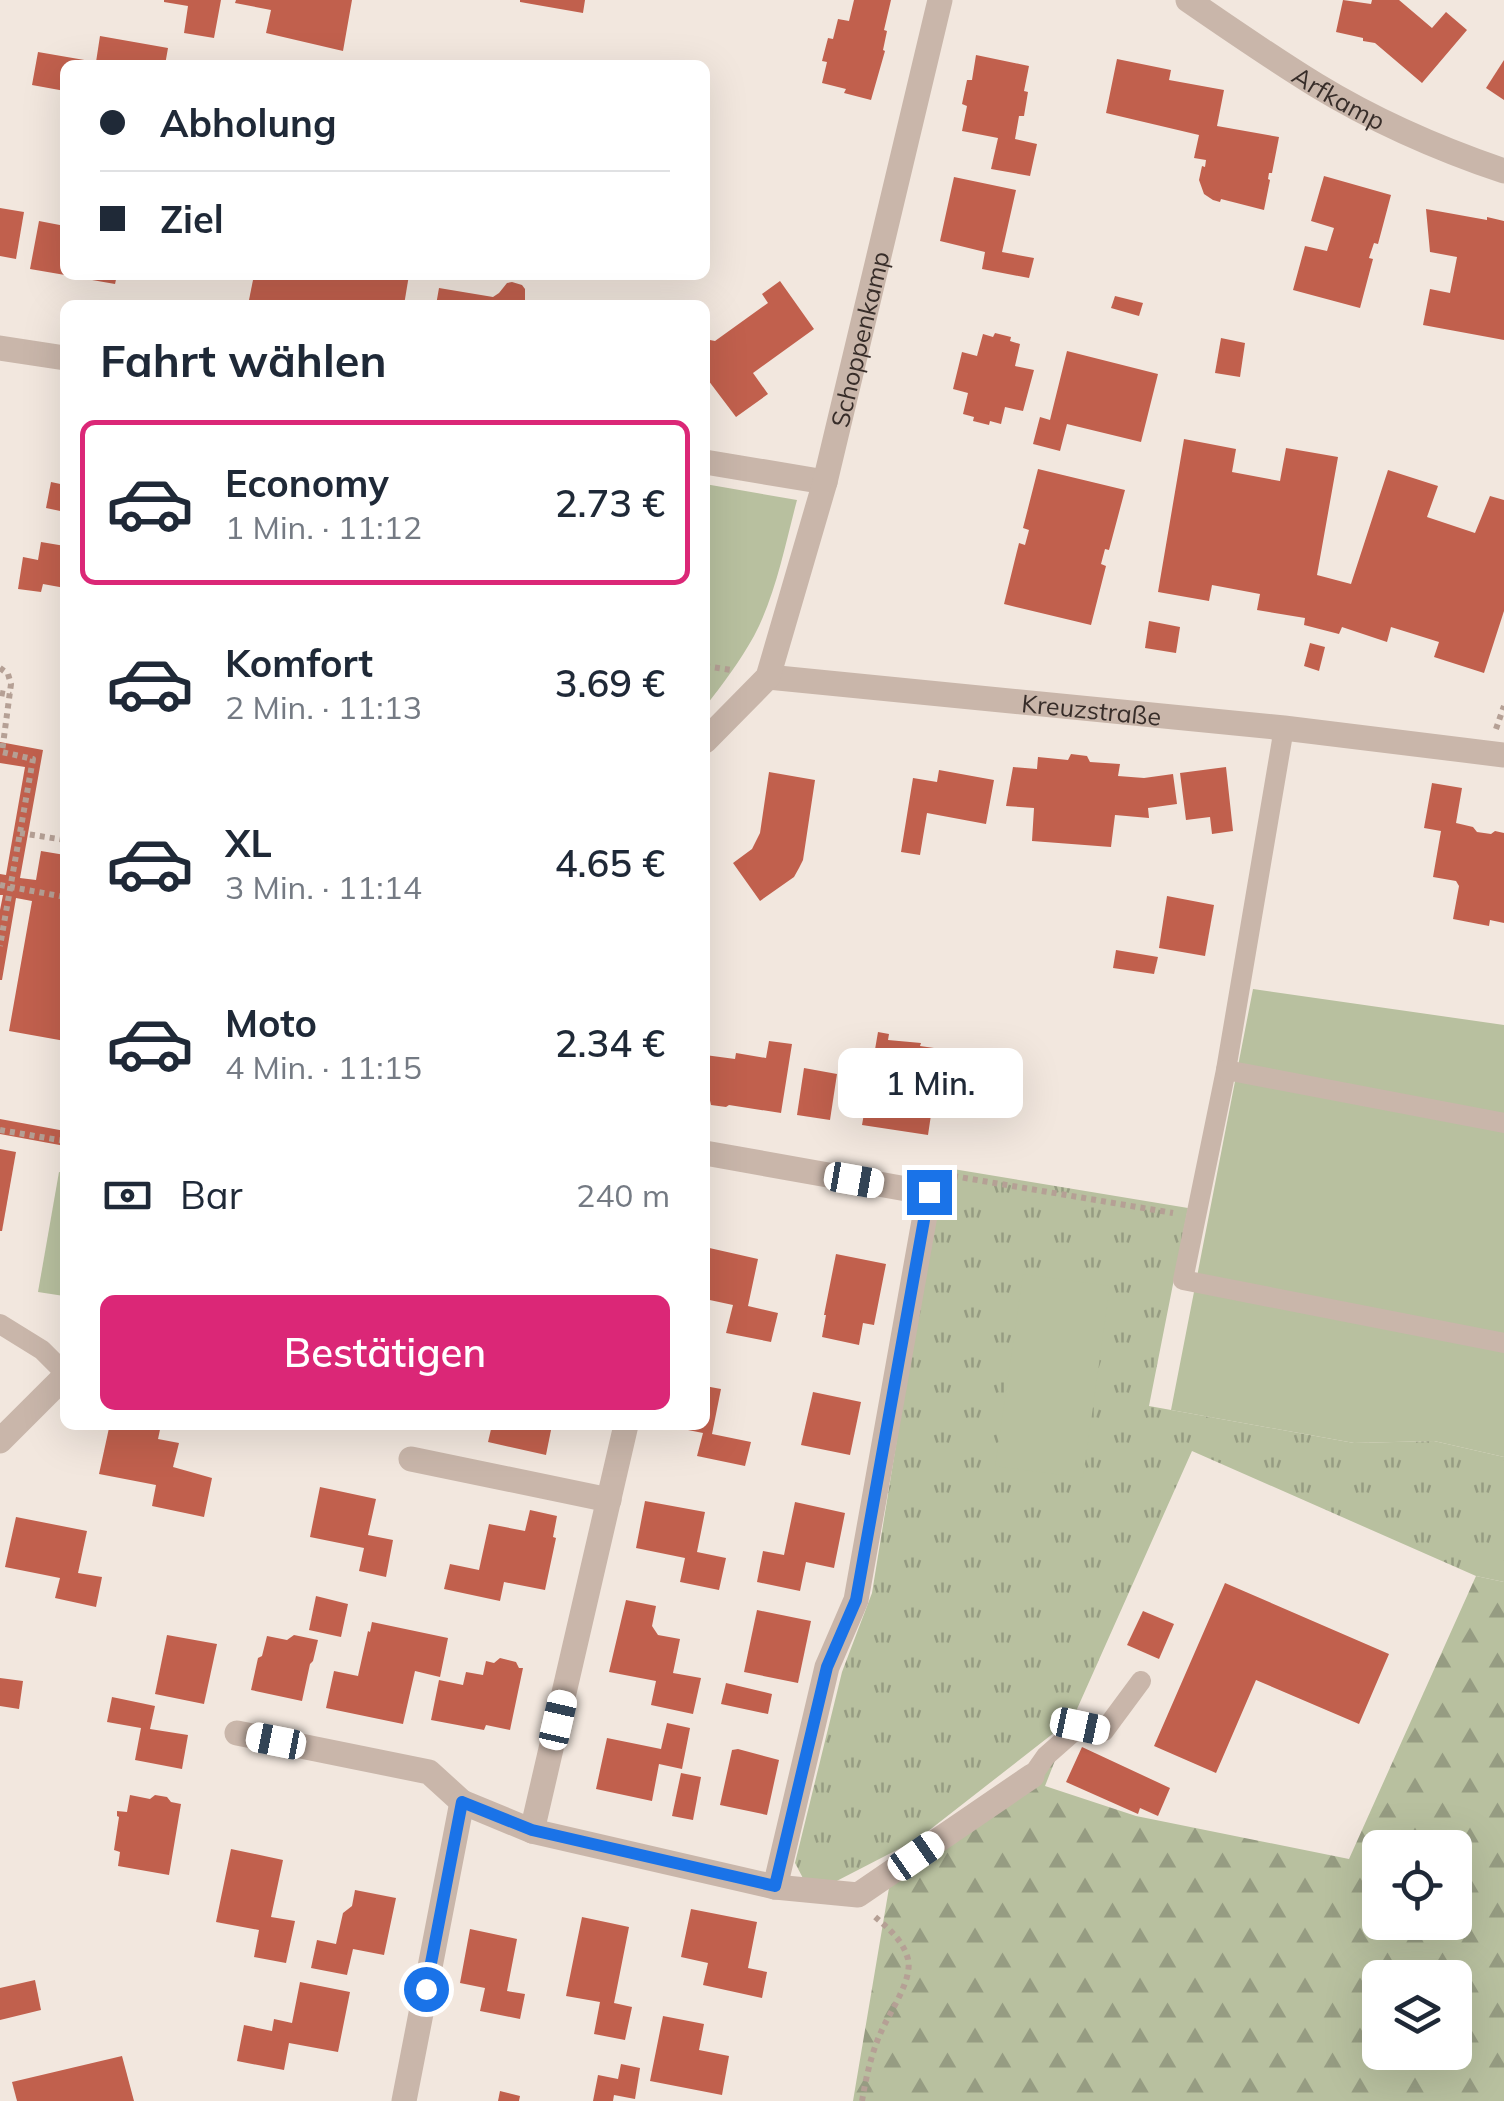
<!DOCTYPE html>
<html lang="de">
<meta charset="utf-8">
<style>
body{margin:0;font-family:Mulish,sans-serif;background:#f6f6f7;color:#1f2937;height:100vh;display:flex;flex-direction:column;font-size:38px;white-space:nowrap}
*{box-sizing:border-box;margin:0}
p{font-size:32px;color:#747a83}
.icon{flex:none;width:55px;height:55px;fill:none;stroke:currentColor;stroke-width:2;stroke-linecap:round;stroke-linejoin:round}
.map{position:relative;flex:1;overflow:hidden}
.drawer{position:absolute;left:60px;top:300px;width:650px;height:1130px;display:flex;flex-direction:column;background:#fff;border-radius:15px;box-shadow:0 10px 40px #0002}
.drawer>*{flex:none}
.hud{position:absolute;left:60px;top:60px;width:650px;height:220px;border-radius:15px;box-shadow:0 10px 40px #0002;display:grid;align-content:center;height:220px;padding:0 40px;background:#fff}
.fabs{position:absolute;left:1362px;top:1830px;display:grid;gap:20px}
.fabs a{display:grid;place-items:center;width:110px;height:110px;border-radius:15px;background:#fff;box-shadow:0 10px 40px #0002;font-size:50px}
.end{position:absolute;width:45px;height:45px;margin:-22px;border:12px solid #1a73e8;background:#fff;box-shadow:0 0 0 5px #fff}
.from{border-radius:50%}
.bubble{position:absolute;height:70px;border-radius:15px;background:#fff;box-shadow:0 10px 40px #0002;font-size:32px;font-weight:600;line-height:70px;text-align:center}
.car{position:absolute;width:30px;height:60px;margin:-30px -15px;border-radius:12px;box-shadow:0 0 8px 2px #0007;background:linear-gradient(#fff 24%,#345 0 40%,#fff 0 76%,#345 0 86%,#fff 0)}
.hud b{display:flex;align-items:center;gap:35px;height:95px;font-size:38px}
.hud b+b{border-top:2px solid #e0e1e3}
.hud i{width:25px;height:25px;background:#1f2937}
ul{padding:0;list-style:none}
li{display:flex;align-items:center;gap:30px;height:165px;margin:0 20px 15px;padding:0 20px;border:5px solid transparent;border-radius:15px}
li div{flex:1}
li b{display:block;font-size:38px}
li em{font-style:normal;font-weight:600}
li.selected{border-color:#db2777}
li>.icon{width:90px;height:90px;stroke-width:1.5}
h2{padding:0 40px;font-size:45px;line-height:120px}
.pay{display:flex;align-items:center;gap:25px;height:110px;padding:0 40px;font-size:38px}
.pay p{margin-inline-start:auto}
.button{display:flex;gap:20px;margin-top:auto;padding:20px 40px}
.button a{flex:1;height:115px;border-radius:15px;background:#db2777;color:#fff;font-size:40px;font-weight:600;line-height:115px;text-align:center}
.map>svg:first-child{display:block}
.grass{fill:url(#grass-tufts)}
.forest{fill:url(#forest-firs);fill-rule:evenodd}
.garden{fill:#b8c09f}
.building{fill:#c1604d}
.lines{fill:none;stroke-linecap:round;stroke-linejoin:round}
.path{stroke:#b5a095;stroke-width:6;stroke-dasharray:5 5;stroke-linecap:butt}
.lane{stroke:#c9b6aa;stroke-width:20}
.street{stroke:#c9b6aa;stroke-width:25}
.route{stroke:#1a73e8;stroke-width:12}
.labels{text-anchor:middle;dominant-baseline:central;stroke-width:8;stroke-linejoin:round;paint-order:stroke}
.street-label{font-size:25px;fill:#372d29;stroke:#f9f1ea}
</style>
<div class="map">
<svg width="1504" height="2101" viewBox="0 0 1504 2101">
<defs>
<pattern id="grass-tufts" width="24" height="20" patternUnits="userSpaceOnUse" patternTransform="scale(2.5)"><rect width="24" height="20" fill="#b8c09f"/><path d="M3 7l-1-3M5 7V3M7 7l1-3M15 17l-1-3M17 17v-4M19 17l1-3" fill="none" stroke="#969c82"/></pattern>
<pattern id="forest-firs" width="22" height="20" patternUnits="userSpaceOnUse" patternTransform="scale(2.5)"><rect width="22" height="20" fill="#b8c09f"/><path d="M5 1l3.5 6h-7zM16 11l3.5 6h-7z" fill="#969c82"/></pattern>
</defs>
<rect width="100%" height="100%" fill="#f2e7de"/>
<polygon class="grass" points="941,1167 1188,1208 1149,1406 1354,1443 1434,1441 1504,1457 1504,1582 1476,1576 1192,1451 1073,1718 918,1839 825,1887 805,1882 795,1863 842,1672 872,1593"/>
<path class="forest" d="M1476,1576L1504,1582V2101H853L891,1876L1056,1758L1045,1786L1136,1816L1349,1859ZM1380,1848H1455V1922H1380ZM1380,1978H1455V2052H1380Z"/>
<g class="garden">
<path d="M705,484L797,500C785,545 776,594 754,636C740,661 723,684 705,707Z"/>
<polygon points="1253,989 1504,1025 1504,1457 1434,1441 1354,1443 1171,1410"/>
<polygon points="59,1172 65,1173 64,1296 38,1292"/>
<polygon points="1023,1274 1110,1286 1083,1478 995,1466"/>
</g>
<g class="building">
<polygon points="164,0 221,0 214,38 184,33 188,6 164,2"/>
<polygon points="236,0 352,0 343,51 266,33 271,10 235,3"/>
<polygon points="520,0 585,0 583,13 520,2"/>
<polygon points="854,0 891,0 884,30 887,31 883,50 885,51 871,100 844,93 846,89 822,83 827,62 822,61 828,38 833,39 838,19 849,21"/>
<polygon points="1343,0 1371,4 1372,0 1399,0 1432,28 1446,12 1467,30 1422,83 1375,43 1363,41 1363,38 1336,32"/>
<polygon points="100,36 168,48 165,65 65,65 65,91 32,85 38,52 96,62"/>
<polygon points="976,55 1029,66 1024,91 1028,92 1024,116 1019,116 1015,139 1037,144 1030,176 991,169 998,138 962,131 967,106 962,104 967,80 972,80"/>
<polygon points="1117,59 1171,70 1169,80 1224,90 1217,126 1279,137 1272,173 1269,173 1268,179 1270,180 1264,210 1221,199 1220,202 1213,200 1204,194 1199,180 1202,166 1205,167 1206,160 1194,158 1199,135 1106,113"/>
<polygon points="1504,60 1504,100 1486,88"/>
<polygon points="1324,176 1391,195 1378,244 1374,243 1369,258 1373,259 1360,308 1293,290 1305,246 1327,251 1334,228 1311,221"/>
<polygon points="954,177 1016,190 1002,252 1034,258 1029,278 982,269 985,252 940,241"/>
<polygon points="0,208 24,212 16,259 0,256"/>
<polygon points="1426,209 1487,220 1487,217 1504,221 1504,340 1423,325 1430,289 1450,293 1457,257 1430,252"/>
<polygon points="39,221 65,226 65,275 30,269"/>
<polygon points="75,275 117,275 115,284 75,277"/>
<polygon points="254,275 409,275 404,305 248,305"/>
<polygon points="780,281 814,329 753,373 768,394 736,417 705,376 705,339 715,341 768,303 762,294"/>
<polygon points="512,282 522,285 525,289 525,305 436,305 439,288 493,297 499,293 507,283"/>
<polygon points="1115,296 1143,303 1139,316 1111,308"/>
<polygon points="995,333 1011,337 1010,341 1020,344 1015,366 1034,370 1023,411 1005,407 1001,424 990,421 989,425 973,421 974,417 963,414 968,393 953,389 962,352 977,356 983,334 993,337"/>
<polygon points="1221,338 1245,343 1240,377 1215,373"/>
<polygon points="1067,351 1158,374 1141,442 1067,424 1060,451 1033,444 1040,417 1050,420"/>
<polygon points="1184,439 1236,449 1232,472 1280,481 1286,448 1338,457 1317,575 1351,584 1388,470 1438,486 1427,517 1475,533 1490,496 1504,500 1504,611 1484,673 1434,657 1439,642 1391,627 1387,642 1342,627 1339,634 1304,625 1305,618 1257,610 1260,594 1212,585 1209,601 1158,592"/>
<polygon points="1038,469 1125,490 1109,550 1105,549 1101,564 1106,566 1091,625 1004,604 1019,543 1025,545 1029,530 1023,528"/>
<polygon points="51,482 65,485 65,512 46,508"/>
<polygon points="41,542 65,546 65,588 43,584 41,592 18,589 23,557 38,560"/>
<polygon points="1149,621 1180,627 1176,653 1145,648"/>
<polygon points="1310,643 1325,647 1319,671 1304,666"/>
<polygon points="0,742 43,750 20,878 36,880 41,851 65,855 65,1041 9,1031 32,901 16,898 2,980 0,980 0,910 3,895 0,895 0,874 6,875 25,767 0,763"/>
<polygon points="1071,754 1087,756 1090,762 1120,764 1118,776 1144,778 1173,774 1177,804 1148,808 1149,818 1115,815 1111,847 1032,841 1034,808 1006,806 1013,767 1037,769 1038,757 1068,760"/>
<polygon points="1226,767 1233,831 1212,834 1210,817 1186,820 1180,773"/>
<polygon points="939,770 994,780 986,824 927,813 920,855 901,852 913,778 937,782"/>
<polygon points="769,772 815,780 803,860 799,868 794,877 760,901 733,863 752,849 760,833"/>
<polygon points="1432,783 1462,788 1456,823 1473,827 1477,832 1491,834 1495,831 1504,833 1504,923 1490,920 1489,926 1453,919 1459,886 1456,881 1433,877 1441,831 1424,828"/>
<polygon points="1167,896 1214,905 1205,956 1159,948"/>
<polygon points="1116,950 1158,957 1154,974 1113,968"/>
<polygon points="878,1032 889,1034 888,1040 921,1043 920,1046 934,1048 932,1067 938,1068 928,1135 862,1125"/>
<polygon points="769,1041 792,1044 781,1113 729,1105 726,1107 711,1105 709,1096 705,1096 705,1055 735,1059 736,1053 766,1058"/>
<polygon points="804,1068 837,1074 830,1120 797,1115"/>
<polygon points="0,1119 65,1131 65,1146 0,1134"/>
<polygon points="0,1149 16,1152 2,1231 0,1231"/>
<polygon points="705,1247 758,1259 748,1306 778,1313 771,1342 726,1333 733,1305 705,1299"/>
<polygon points="836,1254 886,1264 874,1325 863,1323 859,1345 822,1337 826,1315 824,1315"/>
<polygon points="705,1386 721,1389 712,1434 751,1442 745,1466 697,1456 703,1433 673,1427 705,1425"/>
<polygon points="813,1392 861,1402 850,1455 801,1445"/>
<polygon points="114,1425 161,1425 158,1439 179,1443 173,1467 212,1478 204,1517 152,1506 156,1485 99,1474 109,1428 113,1429"/>
<polygon points="492,1425 552,1425 546,1455 488,1442"/>
<polygon points="320,1487 376,1499 368,1535 393,1540 386,1577 359,1571 364,1548 310,1537"/>
<polygon points="645,1501 705,1512 697,1552 726,1558 719,1590 680,1582 685,1558 636,1548"/>
<polygon points="795,1502 845,1513 834,1568 806,1562 800,1591 757,1582 763,1551 784,1555"/>
<polygon points="530,1510 557,1516 553,1537 556,1538 545,1590 504,1582 500,1601 444,1589 450,1564 479,1570 489,1524 525,1531"/>
<polygon points="16,1517 87,1531 78,1573 102,1577 96,1607 55,1598 60,1578 5,1567"/>
<polygon points="1225,1583 1389,1654 1359,1724 1256,1680 1216,1773 1154,1746"/>
<polygon points="316,1596 348,1604 341,1637 309,1630"/>
<polygon points="626,1600 656,1606 652,1626 658,1635 680,1639 673,1673 701,1678 693,1714 651,1705 656,1681 609,1672"/>
<polygon points="757,1610 811,1621 798,1683 744,1672"/>
<polygon points="1143,1611 1174,1624 1159,1659 1127,1645"/>
<polygon points="372,1622 448,1638 440,1677 415,1671 403,1724 326,1708 334,1671 358,1676 368,1631 370,1632"/>
<polygon points="167,1635 217,1644 204,1704 155,1694"/>
<polygon points="294,1635 318,1640 313,1661 310,1664 302,1701 251,1690 258,1658 262,1656 267,1636 287,1640"/>
<polygon points="500,1658 516,1662 519,1668 523,1668 510,1730 486,1725 484,1730 431,1720 439,1680 463,1685 466,1672 483,1675 486,1661 494,1663"/>
<polygon points="0,1678 23,1681 19,1709 0,1706"/>
<polygon points="726,1683 772,1694 768,1714 721,1704"/>
<polygon points="112,1697 155,1706 150,1729 188,1735 182,1769 135,1760 141,1728 107,1722"/>
<polygon points="667,1723 690,1728 682,1769 659,1764 652,1801 596,1789 607,1738 661,1749"/>
<polygon points="1082,1747 1170,1788 1158,1816 1140,1808 1138,1814 1066,1782"/>
<polygon points="738,1749 779,1760 767,1815 720,1805 732,1750"/>
<polygon points="681,1773 701,1777 693,1820 672,1816"/>
<polygon points="130,1795 150,1799 155,1795 167,1797 171,1802 181,1804 169,1875 118,1866 120,1852 114,1850 119,1817 117,1816 117,1811 127,1812"/>
<polygon points="231,1849 283,1860 271,1917 295,1921 286,1963 254,1957 259,1930 216,1922"/>
<polygon points="355,1890 396,1898 384,1955 353,1949 347,1975 311,1968 317,1940 336,1944 343,1913 352,1906"/>
<polygon points="691,1909 757,1922 748,1968 767,1972 762,1998 703,1985 708,1963 681,1957"/>
<polygon points="582,1917 629,1927 614,2003 632,2007 625,2040 594,2034 600,2002 566,1996"/>
<polygon points="470,1929 517,1939 507,1991 525,1994 520,2019 480,2011 485,1988 460,1983"/>
<polygon points="35,1980 41,2010 0,2020 0,1988"/>
<polygon points="300,1982 350,1992 338,2052 289,2043 284,2070 237,2061 244,2025 272,2031 274,2019 292,2023"/>
<polygon points="663,2016 704,2024 699,2050 729,2056 722,2095 650,2081"/>
<polygon points="122,2056 134,2101 17,2101 12,2082"/>
<polygon points="621,2064 640,2068 635,2099 614,2095 613,2101 593,2101 598,2075 618,2079"/>
<polygon points="500,2091 520,2096 519,2101 498,2101"/>
</g>
<g class="lines">
<g class="path">
<polyline points="705,666 732,670"/>
<polyline points="0,668 8,674 11,684 2,752 33,759 0,946"/>
<polyline points="0,693 11,695"/>
<polyline points="1496,729 1504,706"/>
<polyline points="20,833 65,840"/>
<polyline points="0,885 65,897"/>
<polyline points="0,1130 65,1141"/>
<polyline points="953,1176 1173,1213"/>
<path d="M862,2101C866,2078 871,2054 881,2032C889,2013 913,1980 908,1959C903,1940 888,1928 874,1916"/>
</g>
<g class="lane">
<polyline points="1284,728 1226,1070 1183,1280 1504,1343"/>
<polyline points="1226,1070 1504,1123"/>
<polyline points="0,1324 42,1350 65,1373"/>
<polyline points="1032,1776 1046,1756 1080,1726 1104,1731 1141,1681"/>
</g>
<g class="street">
<path id="s1" d="M1188,0C1230,29 1272,58 1316,85C1375,121 1439,149 1504,171"/>
<polyline points="0,348 65,358"/>
<polyline points="705,462 825,482"/>
<path id="s2" d="M768,677L1284,728L1504,755"/>
<path id="s3" d="M705,741L768,677L825,482L940,0"/>
<polyline points="705,1153 929,1193 856,1600 827,1667 775,1887"/>
<polyline points="0,1441 65,1376"/>
<polyline points="411,1459 609,1500"/>
<polyline points="237,1733 429,1772 462,1802"/>
<polyline points="532,1831 626,1425"/>
<polyline points="404,2101 462,1802 532,1831 775,1887 858,1895 1032,1776"/>
</g>
</g>
<g class="lines">
<polyline class="route" points="426,1989 462,1802 532,1830 775,1886 827,1667 856,1600 929,1192"/>
</g>
<g class="labels">
<g class="street-label">
<text stroke="none"><textPath href="#s1" startOffset="180">Arfkamp</textPath></text>
<text stroke="none"><textPath href="#s3" startOffset="440">Schoppenkamp</textPath></text>
<text stroke="none"><textPath href="#s2" startOffset="325">Kreuzstraße</textPath></text>
</g>
</g>
</svg>
<div class="fabs">
<a><svg class="icon" aria-label="locate" viewBox="0 0 24 24"><circle cx="12" cy="12" r="6"/><path d="M12 2v4M12 18v4M2 12h4M18 12h4"/></svg></a>
<a><svg class="icon" aria-label="layers" viewBox="0 0 24 24"><path d="M12 4l9 5-9 5-9-5zM3 14l9 5 9-5"/></svg></a>
</div>
<i class="end from" style="left:426px;top:1989px"></i>
<i class="end" style="left:929px;top:1192px"></i>
<div class="bubble" style="left:838px;top:1048px;width:185px">1 Min.</div>
<i class="car" style="left:854px;top:1180px;rotate:100deg"></i>
<i class="car" style="left:558px;top:1720px;rotate:13deg"></i>
<i class="car" style="left:1080px;top:1726px;rotate:102deg"></i>
<i class="car" style="left:276px;top:1741px;rotate:281deg"></i>
<i class="car" style="left:916px;top:1856px;rotate:55deg"></i>
<div class="hud">
<b><i class="from"></i>Abholung</b>
<b><i></i>Ziel</b>
</div>
<section class="drawer">
<h2>Fahrt wählen</h2>
<ul>
<li class="selected"><svg class="icon" aria-label="car" viewBox="0 0 24 24"><path d="M5 17H2v-5l4-1 3-4h7l3 4 3 1v5h-3M9 17h6M6 11h13"/><circle cx="7" cy="17" r="2"/><circle cx="17" cy="17" r="2"/></svg><div><b>Economy</b><p>1 Min. · 11:12</p></div><em>2.73 €</em></li>
<li><svg class="icon" aria-label="car" viewBox="0 0 24 24"><path d="M5 17H2v-5l4-1 3-4h7l3 4 3 1v5h-3M9 17h6M6 11h13"/><circle cx="7" cy="17" r="2"/><circle cx="17" cy="17" r="2"/></svg><div><b>Komfort</b><p>2 Min. · 11:13</p></div><em>3.69 €</em></li>
<li><svg class="icon" aria-label="car" viewBox="0 0 24 24"><path d="M5 17H2v-5l4-1 3-4h7l3 4 3 1v5h-3M9 17h6M6 11h13"/><circle cx="7" cy="17" r="2"/><circle cx="17" cy="17" r="2"/></svg><div><b>XL</b><p>3 Min. · 11:14</p></div><em>4.65 €</em></li>
<li><svg class="icon" aria-label="car" viewBox="0 0 24 24"><path d="M5 17H2v-5l4-1 3-4h7l3 4 3 1v5h-3M9 17h6M6 11h13"/><circle cx="7" cy="17" r="2"/><circle cx="17" cy="17" r="2"/></svg><div><b>Moto</b><p>4 Min. · 11:15</p></div><em>2.34 €</em></li>
</ul>
<div class="pay"><svg class="icon" aria-label="cash" viewBox="0 0 24 24"><path d="M3 7h18v10H3z"/><circle cx="12" cy="12" r="2"/></svg>Bar<p>240 m</p></div>
<div class="button"><a>Bestätigen</a></div>
</section>
</div>
